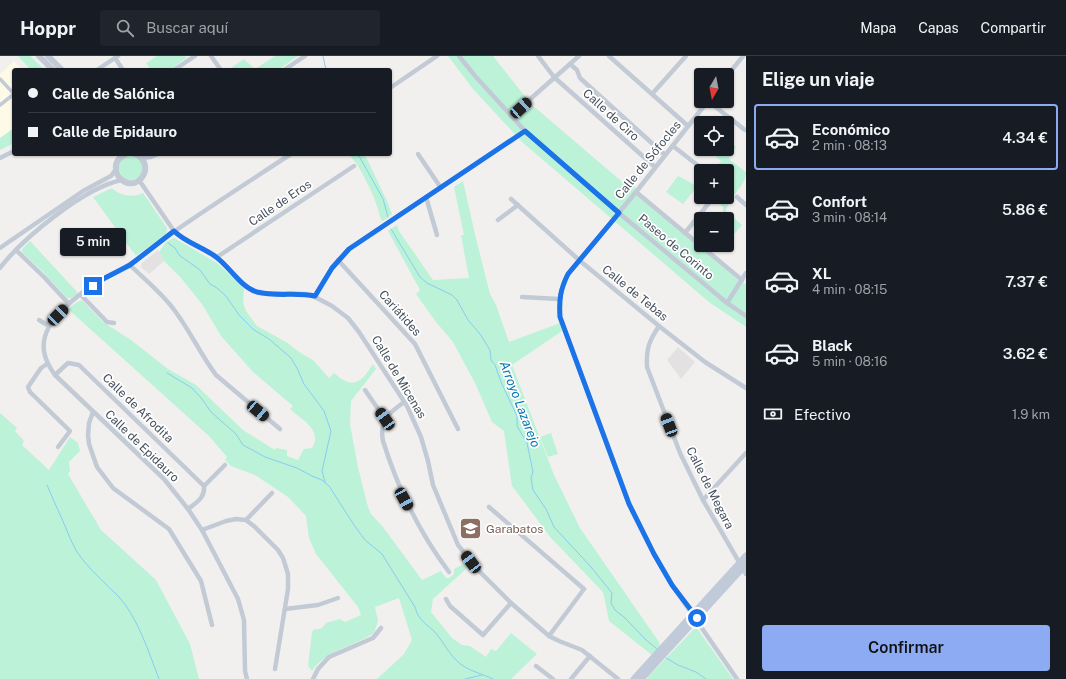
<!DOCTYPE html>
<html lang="es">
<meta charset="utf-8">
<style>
body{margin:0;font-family:"Public Sans",sans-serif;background:#20242c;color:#f1f3f6;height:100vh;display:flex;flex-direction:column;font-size:15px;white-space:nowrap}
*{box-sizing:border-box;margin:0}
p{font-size:13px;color:#9ea1a6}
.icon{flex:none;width:22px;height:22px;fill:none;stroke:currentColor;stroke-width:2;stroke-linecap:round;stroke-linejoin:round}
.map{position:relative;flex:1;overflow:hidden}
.drawer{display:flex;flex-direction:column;background:#171b24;width:320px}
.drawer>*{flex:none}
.guide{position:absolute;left:12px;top:12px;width:380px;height:88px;border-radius:4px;box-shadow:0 1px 3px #0004;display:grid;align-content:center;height:88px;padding:0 16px;background:#171b24}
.needle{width:26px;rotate:190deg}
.fabs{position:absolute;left:694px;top:12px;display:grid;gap:8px}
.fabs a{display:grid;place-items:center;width:40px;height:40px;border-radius:4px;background:#171b24;box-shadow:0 1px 3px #0004;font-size:20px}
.end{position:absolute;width:18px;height:18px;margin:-9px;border:5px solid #1a73e8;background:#fff;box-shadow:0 0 0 2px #fff}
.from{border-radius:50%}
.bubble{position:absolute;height:28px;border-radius:4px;background:#171b24;box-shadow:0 1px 3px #0004;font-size:13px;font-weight:600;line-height:28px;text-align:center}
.car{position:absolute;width:12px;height:24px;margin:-12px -6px;border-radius:5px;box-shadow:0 0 3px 1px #0007;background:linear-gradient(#222 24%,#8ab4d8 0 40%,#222 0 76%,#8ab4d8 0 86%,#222 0)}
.guide b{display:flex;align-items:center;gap:14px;height:38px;font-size:15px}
.guide b+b{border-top:1px solid #363941}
.guide i{width:10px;height:10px;background:#f1f3f6}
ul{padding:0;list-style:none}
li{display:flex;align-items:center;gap:12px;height:66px;margin:0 8px 6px;padding:0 8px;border:2px solid transparent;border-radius:4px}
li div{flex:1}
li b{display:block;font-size:15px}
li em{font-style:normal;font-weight:600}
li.active{border-color:#8cabf2}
li>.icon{width:36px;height:36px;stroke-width:1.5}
h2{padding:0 16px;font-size:18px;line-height:48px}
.pay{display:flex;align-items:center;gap:10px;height:44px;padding:0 16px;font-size:15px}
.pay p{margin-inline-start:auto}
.button{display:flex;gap:8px;margin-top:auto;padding:8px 16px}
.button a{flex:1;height:46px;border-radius:4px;background:#8cabf2;color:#111;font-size:16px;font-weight:600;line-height:46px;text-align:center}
header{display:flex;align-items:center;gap:24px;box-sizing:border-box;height:56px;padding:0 20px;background:#171b24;border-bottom:1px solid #363941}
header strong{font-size:19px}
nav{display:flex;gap:22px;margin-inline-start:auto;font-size:14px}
.search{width:280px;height:36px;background:#20242c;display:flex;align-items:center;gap:10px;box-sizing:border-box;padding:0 14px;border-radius:4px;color:#9ea1a6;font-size:15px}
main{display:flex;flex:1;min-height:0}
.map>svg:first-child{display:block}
.commercial{fill:#fdfae8}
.education{fill:#e3e1e1}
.green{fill:#bcf2d7}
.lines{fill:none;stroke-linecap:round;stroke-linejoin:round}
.stream{stroke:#87cdf1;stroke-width:1}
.pedestrian{stroke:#c2cad5;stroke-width:3.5}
.minor{stroke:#c2cad5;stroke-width:4.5}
.tertiary{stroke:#c2cad5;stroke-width:6}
.secondary{stroke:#c1cad9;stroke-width:7}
.route{stroke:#1a73e8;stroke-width:5}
.labels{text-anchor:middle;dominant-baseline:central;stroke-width:3.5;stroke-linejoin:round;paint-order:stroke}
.street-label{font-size:12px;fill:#46505e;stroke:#fff}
.education-label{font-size:12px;fill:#785e54;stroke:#fff;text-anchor:start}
.water-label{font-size:13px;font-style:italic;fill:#0579b3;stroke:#fff}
</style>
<header>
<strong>Hoppr</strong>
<div class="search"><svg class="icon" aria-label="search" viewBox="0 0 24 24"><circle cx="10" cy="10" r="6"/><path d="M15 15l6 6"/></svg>Buscar aquí</div>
<nav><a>Mapa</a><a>Capas</a><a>Compartir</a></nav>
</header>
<main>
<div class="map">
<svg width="746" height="623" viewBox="0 0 746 623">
<rect width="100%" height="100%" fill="#f2f0ef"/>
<polygon class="commercial" points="14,5 22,14 14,14 14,72 0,82 0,18"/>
<g class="education">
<polygon points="158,194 164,205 149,218 141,211 142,207"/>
<polygon points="678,291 695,306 681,323 667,304"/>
</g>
<g class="green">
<polygon points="18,0 30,0 45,14 31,14"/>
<polygon points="157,0 185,0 186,2 170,14 151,14 146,7"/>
<polygon points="275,0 298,0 278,14 228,14 244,3 255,13"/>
<polygon points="448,0 493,0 531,48 627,130 634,129 638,139 738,224 746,228 746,271 709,246 522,86 473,33"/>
<polygon points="14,72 14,87 0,94 0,82"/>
<path d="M727,84L736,91L729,103L746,116C746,131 730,138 726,155L742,169L728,185L727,163H718L723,156V151L713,141H727V115H713L721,105L708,93H727Z"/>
<path d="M349,98H363L367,103L387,145L392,158L383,165L381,164C377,146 368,127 358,110C356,106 352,103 349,98Z"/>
<circle cx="131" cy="112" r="12"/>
<polygon points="678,120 695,129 701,129 701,134 695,133 683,148 666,136"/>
<polygon points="463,125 475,178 490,238 496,249 509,286 560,267 562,275 512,309 554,419 580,472 659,586 660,590 652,599 609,565 604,540 602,535 551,482 512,430 504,375 492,366 476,329 453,286 436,266 416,238 420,234 388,175 397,169 399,175 433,224 469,222 461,179 464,179 454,131"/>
<path d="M112,132C120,140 133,142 143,137L167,172L166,178L136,200L93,141Z"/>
<path d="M174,182L217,207L244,232L243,247L246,255L257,270L286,286L302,298L313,304L329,322L334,317C353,334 361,327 373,308L376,313L351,345L350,368L358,411L368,451L371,458L383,471L422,524L441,515L446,522H449L454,518V513L465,507L468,511L433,543L431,556L452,582L462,589L470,590L486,601L491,593L496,595L511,577L537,598L511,623H377L404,598L412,584L399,542L375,551L378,565L374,577C353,591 327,593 312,615L308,610L312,576L314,573C320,574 323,572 326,567L340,563L345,566L361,559L358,551L316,498L309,482L306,460L288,441L255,419L231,410L225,404L227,401L209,380L68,253L77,246L82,244L103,266L131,284L168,313L196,329L243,374L275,394L276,392L287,394V400L298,404L304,393L312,392C323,374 302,364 290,353L293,350L253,316L221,280L202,248L181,222L164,205L159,196L166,186Z"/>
<polygon points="30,185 78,237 71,242 67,242 44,217 22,196 22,193"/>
<polygon points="0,357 17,372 15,375 24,385 22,389 49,414 70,381 78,387 80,395 69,406 70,415 68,418 101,474 156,524 190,588 199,623 0,623"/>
<polygon points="551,377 558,398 548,401 540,381"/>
<polygon points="696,571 733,623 647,623 648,621"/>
</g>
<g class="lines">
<g class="stream">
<polyline points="323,0 326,14"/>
<polyline points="358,98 383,143 388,161"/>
<polyline points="391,173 420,221 427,227 452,239 457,244 468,264 480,278 490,294 491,304 495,309 501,326 517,360 517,370 527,387 533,416 531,422 533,434 546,453 554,471 591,511 612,537 611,547 615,554 624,561 645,583 657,593"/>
<polyline points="168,187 175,192 179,199 200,214 210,228 217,232 226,240 239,259 254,274 269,283 291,302 297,312 304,328 324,355 331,375 322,415 325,426"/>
<path d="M167,317L192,332L202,343L211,356L236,378L243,389L265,401L297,412L312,420L322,424L329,430L354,469L365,484L382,498L415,551C416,552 416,556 417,557C420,564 428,570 434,575C444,586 450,601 462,609C472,616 483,618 493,623"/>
<path d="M47,429C52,441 57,452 62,463C67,474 71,486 77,496C87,511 106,528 119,541C138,562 149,597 159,623"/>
<polyline points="666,602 678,609 696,616 706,623"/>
<polyline points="465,623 482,619"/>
</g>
<polyline class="pedestrian" points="0,23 14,38 0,49"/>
<g class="minor">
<polyline points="211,0 221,14"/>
<polyline points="459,0 476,21 525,75 619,157 727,247 746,260"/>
<polyline points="538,0 554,21 655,111"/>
<polyline points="609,0 688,70"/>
<polyline points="115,2 123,14"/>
<polyline points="570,8 577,14 580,22 665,99"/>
<polyline points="97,14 118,0"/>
<polyline points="174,14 195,0"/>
<polyline points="284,14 305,0"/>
<polyline points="727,20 743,0"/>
<polyline points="390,32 437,0"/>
<polyline points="652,38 686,0"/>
<path d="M708,45L636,136L568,218C560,234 559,244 560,261L629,447L654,498L672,529L737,623"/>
<polyline points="708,45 745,74"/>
<polyline points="511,60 579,0"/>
<polyline points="673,90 705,115"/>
<polyline points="418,98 441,132"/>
<polyline points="0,102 14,95"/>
<polyline points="141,102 151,101 158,98"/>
<polyline points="139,124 174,175 183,182 217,201 247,231 253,235 263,237 305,238 315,241 332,250 348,262 359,276 407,350 421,381 428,405 433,429 458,489 477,513 511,547 549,580 559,585 582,594 618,623"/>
<polyline points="636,136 742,224"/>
<polyline points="426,141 437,179"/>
<polyline points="737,141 746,149"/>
<polyline points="511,143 579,204 659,270 705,306 746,332"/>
<polyline points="498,164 518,149"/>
<polyline points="685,177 712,143"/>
<polyline points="0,192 83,135 111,120 116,113"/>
<polyline points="16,194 44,221 69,248"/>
<polyline points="217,201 354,110"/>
<polyline points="338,204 415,288 458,373"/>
<path d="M130,209C145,224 162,237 175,255C190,275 201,299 216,319L280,373"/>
<path d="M0,212C23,182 85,131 122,124"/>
<polyline points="81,239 107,266 114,267"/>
<polyline points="315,241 332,212 349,193 525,75"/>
<polyline points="522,241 559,243"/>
<polyline points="727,247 746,217"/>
<polyline points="39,264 49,270"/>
<path d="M659,270C649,285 646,293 647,311L680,397L703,444L746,518"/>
<polyline points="47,308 41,312 28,331 30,336 70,375 58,391"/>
<path d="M55,319L68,307L79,309L204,430C205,442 197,446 188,453"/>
<polyline points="365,334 385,363"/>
<path d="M404,346C389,357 379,364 383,385C398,433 419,476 449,516"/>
<polyline points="93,356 89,367 88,379 89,388 97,411 113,432 169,473 201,525 212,569"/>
<polyline points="204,430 225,409"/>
<polyline points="703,444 746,397"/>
<polyline points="489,451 584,533 549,580"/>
<polyline points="246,464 272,437"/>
<polyline points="202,474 226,465 236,463 246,464 255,471 278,494 283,502 288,518 288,533 275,613"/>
<polyline points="446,543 450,550 483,579 511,547"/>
<polyline points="285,553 318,549 338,542"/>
<polyline points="536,610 553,623"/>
<path d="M247,623L245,615L244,564L238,543L202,474L188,453L164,423L55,319C44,304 39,289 49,271C61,250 86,233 106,221C114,217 123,213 130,208C145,199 158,187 172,177C211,150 251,124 291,98"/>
<polyline points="313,623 318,613 329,601 373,582 381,572"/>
<polyline points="571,623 590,600"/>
</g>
<g class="tertiary">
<polyline points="39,0 53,14"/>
<polyline points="48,0 62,14"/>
<path d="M126,98C120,101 115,106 116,113C116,117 118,121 122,124C139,137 157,108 135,98"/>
</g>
<g class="secondary">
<polyline points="634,623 746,500"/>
<polyline points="641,623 746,508"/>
</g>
</g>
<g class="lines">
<path class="route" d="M93,230L105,222L130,209L174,175C186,187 203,191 216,201C230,211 240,231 257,236C276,241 296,236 315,240L332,212L349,193L525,75L619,157L568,218C560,234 559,244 560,261L629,448L654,498L672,529L697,562"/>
</g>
<defs>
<symbol id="school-square" viewBox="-11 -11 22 22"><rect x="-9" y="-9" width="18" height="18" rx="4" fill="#8d6e63" stroke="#fff"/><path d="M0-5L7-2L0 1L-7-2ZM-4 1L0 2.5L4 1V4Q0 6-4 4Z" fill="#fff"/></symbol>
</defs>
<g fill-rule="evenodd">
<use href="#school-square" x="458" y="460" width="25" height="25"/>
</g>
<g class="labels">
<g class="street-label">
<text transform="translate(611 59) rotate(42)">Calle de Ciro</text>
<text transform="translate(648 104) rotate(-51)">Calle de Sófocles</text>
<text transform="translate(280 147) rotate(-34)">Calle de Eros</text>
<text transform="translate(676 191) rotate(40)">Paseo de Corinto</text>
<text transform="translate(635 237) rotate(39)">Calle de Tebas</text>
<text transform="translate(400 257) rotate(48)">Cariátides</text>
<text transform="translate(399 321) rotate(59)">Calle de Micenas</text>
<text transform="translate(138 352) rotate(44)">Calle de Afrodita</text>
<text transform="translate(142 390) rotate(44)">Calle de Epidauro</text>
<text transform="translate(710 432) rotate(63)">Calle de Megara</text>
</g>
<g class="education-label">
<text x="486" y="473">Garabatos</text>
</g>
<g class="water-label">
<text transform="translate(520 348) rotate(69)">Arroyo Lazarejo</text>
</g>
</g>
</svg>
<div class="fabs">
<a><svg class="needle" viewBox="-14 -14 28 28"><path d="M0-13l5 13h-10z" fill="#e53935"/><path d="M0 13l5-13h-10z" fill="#9ea1a6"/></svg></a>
<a><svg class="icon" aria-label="locate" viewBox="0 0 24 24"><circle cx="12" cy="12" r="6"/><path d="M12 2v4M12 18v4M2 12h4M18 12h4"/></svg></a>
<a>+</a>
<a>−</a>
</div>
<i class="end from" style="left:697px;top:562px"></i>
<i class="end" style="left:93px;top:230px"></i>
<div class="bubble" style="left:60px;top:172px;width:66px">5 min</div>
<i class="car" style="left:521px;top:52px;rotate:48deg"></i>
<i class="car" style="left:58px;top:259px;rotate:44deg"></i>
<i class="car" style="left:258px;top:355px;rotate:130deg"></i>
<i class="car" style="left:385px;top:363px;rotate:325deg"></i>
<i class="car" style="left:669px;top:369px;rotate:339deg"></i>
<i class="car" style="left:404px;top:443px;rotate:151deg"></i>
<i class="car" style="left:471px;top:506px;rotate:323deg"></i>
<div class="guide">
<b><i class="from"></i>Calle de Salónica</b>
<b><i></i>Calle de Epidauro</b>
</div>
</div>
<section class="drawer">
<h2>Elige un viaje</h2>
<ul>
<li class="active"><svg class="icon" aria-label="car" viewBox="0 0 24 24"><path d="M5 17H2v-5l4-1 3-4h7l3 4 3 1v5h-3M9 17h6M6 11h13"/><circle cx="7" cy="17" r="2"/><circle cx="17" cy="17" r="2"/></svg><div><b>Económico</b><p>2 min · 08:13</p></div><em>4.34 €</em></li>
<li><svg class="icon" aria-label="car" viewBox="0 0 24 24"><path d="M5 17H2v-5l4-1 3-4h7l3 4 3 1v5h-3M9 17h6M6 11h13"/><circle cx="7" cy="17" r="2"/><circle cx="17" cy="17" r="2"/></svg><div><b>Confort</b><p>3 min · 08:14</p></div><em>5.86 €</em></li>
<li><svg class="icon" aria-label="car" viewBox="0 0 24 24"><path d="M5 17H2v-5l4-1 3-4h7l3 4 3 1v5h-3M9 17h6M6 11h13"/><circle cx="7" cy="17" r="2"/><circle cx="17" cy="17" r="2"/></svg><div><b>XL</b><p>4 min · 08:15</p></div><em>7.37 €</em></li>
<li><svg class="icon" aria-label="car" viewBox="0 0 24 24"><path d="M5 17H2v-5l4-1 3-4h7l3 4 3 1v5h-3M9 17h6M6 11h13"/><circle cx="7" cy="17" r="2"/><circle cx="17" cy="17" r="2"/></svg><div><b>Black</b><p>5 min · 08:16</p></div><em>3.62 €</em></li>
</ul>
<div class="pay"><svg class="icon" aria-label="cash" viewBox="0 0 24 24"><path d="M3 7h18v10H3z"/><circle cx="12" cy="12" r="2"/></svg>Efectivo<p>1.9 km</p></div>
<div class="button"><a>Confirmar</a></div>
</section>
</main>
